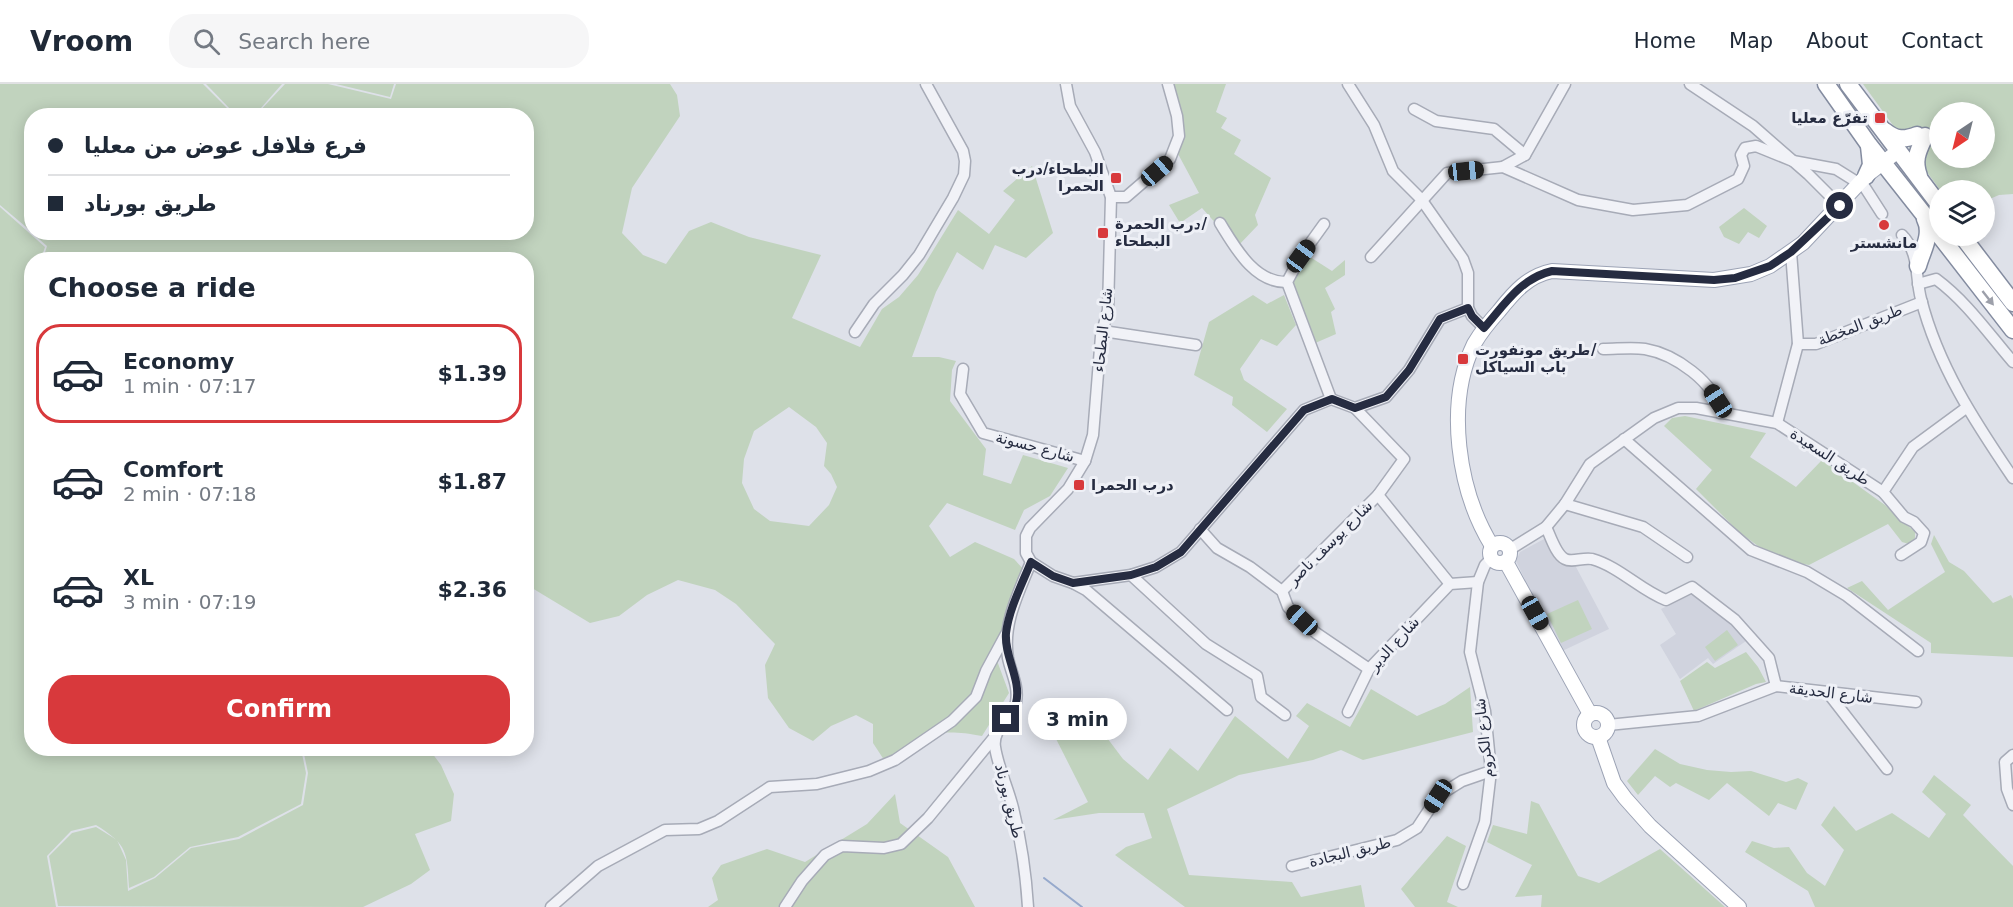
<!DOCTYPE html>
<meta charset="utf-8">
<style>
body{margin:0;font-family:"DejaVu Sans",Vazirmatn,sans-serif;background:#f6f6f7;color:#1f2937;height:100vh;display:flex;flex-direction:column;font-size:22px;white-space:nowrap}
*{box-sizing:border-box;margin:0}
p{font-size:20px;color:#747a83}
.icon{flex:none;width:33px;height:33px;fill:none;stroke:currentColor;stroke-width:2;stroke-linecap:round;stroke-linejoin:round}
.map{position:relative;flex:1;overflow:hidden}
.side{position:absolute;left:24px;top:168px;width:510px;height:504px;display:flex;flex-direction:column;background:#fff;border-radius:24px;box-shadow:0 3px 15px #0003}
.side>*{flex:none}
.banner{position:absolute;left:24px;top:24px;width:510px;height:132px;border-radius:24px;box-shadow:0 3px 15px #0003;display:grid;align-content:center;height:132px;padding:0 24px;background:#fff}
.needle{width:39px;rotate:215deg}
.fabs{position:absolute;left:1929px;top:18px;display:grid;gap:12px}
.fabs a{display:grid;place-items:center;width:66px;height:66px;border-radius:50%;background:#fff;box-shadow:0 3px 15px #0003;font-size:30px}
.end{position:absolute;width:27px;height:27px;margin:-14px;border:8px solid #262c41;background:#fff;box-shadow:0 0 0 3px #fff}
.from{border-radius:50%}
.bubble{position:absolute;height:42px;border-radius:21px;background:#fff;box-shadow:0 3px 15px #0003;font-size:20px;font-weight:700;line-height:42px;text-align:center}
.car{position:absolute;width:18px;height:36px;margin:-18px -9px;border-radius:8px;box-shadow:0 0 4px 2px #0007;background:linear-gradient(#222 24%,#8ab4d8 0 40%,#222 0 76%,#8ab4d8 0 86%,#222 0)}
.banner b{display:flex;align-items:center;gap:21px;height:57px;font-size:22px}
.banner b+b{border-top:2px solid #e0e1e3}
.banner i{width:15px;height:15px;background:#1f2937}
ul{padding:0;list-style:none}
li{display:flex;align-items:center;gap:18px;height:99px;margin:0 12px 9px;padding:0 12px;border:3px solid transparent;border-radius:24px}
li div{flex:1}
li b{display:block;font-size:22px}
li em{font-style:normal;font-weight:700}
li.on{border-color:#d8393c}
li>.icon{width:54px;height:54px;stroke-width:1.5}
h2{padding:0 24px;font-size:27px;line-height:72px}
.cta{display:flex;gap:12px;margin-top:auto;padding:12px 24px}
.cta a{flex:1;height:69px;border-radius:24px;background:#d8393c;color:#fff;font-size:24px;font-weight:700;line-height:69px;text-align:center}
header{display:flex;align-items:center;gap:36px;box-sizing:border-box;height:84px;padding:0 30px;background:#fff;border-bottom:2px solid #e0e1e3}
header strong{font-size:28px}
nav{display:flex;gap:33px;margin-inline-start:auto;font-size:21px}
.search{width:420px;height:54px;background:#f6f6f7;display:flex;align-items:center;gap:15px;box-sizing:border-box;padding:0 21px;border-radius:24px;color:#747a83;font-size:22px}
.map>svg:first-child{display:block}
.built{fill:#d0d3de}
.green{fill:#c1d3be;fill-rule:evenodd}
.lines{fill:none;stroke-linecap:round;stroke-linejoin:round}
.stream{stroke:#96a9cc;stroke-width:2}
.minor-casing{stroke:#a7abb7;stroke-width:13}
.major-casing{stroke:#9ca3b5;stroke-width:16}
.highway-casing{stroke:#848ca0;stroke-width:19}
.minor{stroke:#f1f2f7;stroke-width:10}
.major{stroke:#fff;stroke-width:14}
.highway{stroke:#fff;stroke-width:16}
.oneway{fill:#9da0aa}
.route{stroke:#262c41;stroke-width:8}
.poi-dot{fill:#d8393c;stroke:#eef0f6;stroke-width:2}
.labels{text-anchor:middle;dominant-baseline:central;stroke-width:6;stroke-linejoin:round;paint-order:stroke}
.poi-label{font-size:15px;font-weight:bold;fill:#262c41;stroke:#eef0f6;text-anchor:start}
.street-label{font-size:15px;fill:#262c41;stroke:#eef0f6}
</style>
<header>
<strong>Vroom</strong>
<div class="search"><svg class="icon" aria-label="search" viewBox="0 0 24 24"><circle cx="10" cy="10" r="6"/><path d="M15 15l6 6"/></svg>Search here</div>
<nav><a>Home</a><a>Map</a><a>About</a><a>Contact</a></nav>
</header>
<div class="map">
<svg width="2013" height="823" viewBox="0 0 2013 823">
<rect width="100%" height="100%" fill="#dee1e9"/>
<g class="built">
<polygon points="1546,454 1554,474 1560,480 1576,483 1609,545 1560,568 1516,477 1520,468"/>
<polygon points="1696,508 1728,535 1746,557 1713,580 1708,574 1680,595 1660,561 1676,550 1661,525"/>
</g>
<g class="green">
<polygon points="0,0 203,0 232,29 243,31 32,32 32,148 0,121"/>
<polygon points="206,0 282,0 254,32 233,28"/>
<path d="M285,0H328L391,15L396,0H670L677,11L680,32L632,104L622,149L643,171L666,180L689,147L711,138L749,153L821,171L792,234L860,263L882,225L899,213L918,191L958,126L989,150L1015,116L1003,107L1032,82L1053,149L1026,174L995,161L983,186L957,168L936,208L912,273H939L956,277L952,286L950,317L986,365L983,391L1011,400L1023,371L1068,384L1050,412L1024,426L1015,446L947,419L929,442L950,473L975,458L1014,475L1026,488L996,574L1009,609L982,652C931,643 925,651 890,685L873,659V640L856,631L831,642L813,657L789,644L768,614L765,581L775,560L736,520L715,506L678,496L647,511L619,532L590,539L527,501L526,176L43,175L47,162L32,149L526,148V32L256,31ZM789,323L816,343L827,359L824,382L831,390L837,403L829,421L809,442L770,437L754,425L742,399L744,375L754,347Z"/>
<polygon points="336,0 394,0 390,13"/>
<polygon points="1173,0 1226,0 1216,28 1227,34 1221,44 1241,56 1234,70 1271,94 1255,131 1258,141 1237,163 1202,124 1180,139 1169,121 1199,109 1177,68"/>
<path d="M1863,0H2013V110L1999,111L1985,117L1984,106H1940ZM1940,28H1984V74H1940Z"/>
<path d="M0,123L45,163L41,175L32,176L30,214L32,664L301,665L306,689L301,720L238,753L190,763L154,793L129,804C127,768 128,761 96,741L71,747L47,772L56,823H0Z"/>
<polygon points="1744,124 1767,142 1759,154 1748,148 1739,160 1724,153 1719,143"/>
<polygon points="1307,171 1332,187 1345,176 1345,191 1325,204 1335,225 1331,228 1336,250 1313,260 1290,200"/>
<polygon points="1253,211 1267,220 1284,211 1296,241 1277,262 1261,255 1240,285 1244,296 1287,325 1267,348 1232,321 1233,313 1194,291 1209,238"/>
<polygon points="1685,332 1766,349 1750,373 1796,403 1822,376 1885,421 1915,448 1915,454 1909,460 1902,458 1888,440 1809,481 1785,477 1758,462 1739,448 1696,405 1712,386 1664,342 1672,334"/>
<polygon points="1934,451 1949,478 1964,487 1993,519 2011,511 2013,515 2013,573 1931,569 1931,559 1847,504 1862,497 1888,526 1945,488 1931,460"/>
<polygon points="1578,516 1592,545 1561,559 1547,530"/>
<polygon points="1727,546 1738,561 1715,577 1705,563"/>
<polygon points="1746,568 1758,583 1766,598 1756,600 1694,627 1680,597 1707,578 1715,584"/>
<polygon points="1470,603 1473,648 1363,676 1341,666 1313,676 1239,691 1167,725 1189,791 1292,798 1301,813 1361,801 1365,823 1185,823 1115,771 1126,763 1152,754 1144,729 1099,729 1053,736 1088,718 1048,639 1086,626 1123,675 1148,696 1170,664 1198,687 1235,632 1288,675 1309,642 1296,632 1307,619 1350,643 1371,605 1417,632 1445,620"/>
<polygon points="303,665 429,665 441,681 454,710 451,737 415,750 430,786 411,800 363,823 58,822 49,772 72,749 96,743 117,756 126,776 128,807 155,794 191,764 239,755 303,721 308,689"/>
<polygon points="1655,665 1680,680 1707,686 1731,688 1751,687 1786,698 1798,694 1808,699 1796,726 1778,719 1769,732 1727,699 1709,716 1676,699 1670,703 1655,692 1638,711 1627,697"/>
<polygon points="1934,691 1971,721 1963,731 2013,782 2013,823 1815,823 1808,807 1745,768 1752,757 1774,764 1789,763 1807,789 1825,802 1844,766 1821,741 1834,722 1856,747 1892,729 1929,754 1946,730 1922,708"/>
<polygon points="895,710 900,739 948,773 975,823 708,823 718,816 712,794 721,781 767,765 805,778 867,740"/>
<polygon points="1531,717 1539,720 1578,792 1599,799 1660,765 1725,823 1541,823 1542,811 1515,813 1532,781 1487,758 1493,741 1527,750"/>
<polygon points="1447,752 1466,762 1447,818 1458,823 1415,823 1401,805"/>
</g>
<g class="lines">
<polyline class="stream" points="1044,794 1082,823"/>
<defs>
<g id="minor">
<polyline points="1066,0 1070,22 1095,68 1111,113 1108,226 1101,252 1093,351 1085,377 1068,405 1030,444 1026,452 1026,469 1031,478 1053,492 1073,499 1131,491 1156,483 1181,468 1304,326 1331,315 1355,324 1386,313 1409,286 1440,235 1468,224"/>
<polyline points="1348,0 1374,41 1393,87 1421,115 1463,175 1468,189 1468,224 1472,232 1484,244"/>
<polyline points="1690,0 1753,42 1808,90 1840,122"/>
<polyline points="1414,25 1436,37 1494,45 1525,71"/>
<polyline points="1503,83 1525,71 1565,0"/>
<polyline points="1864,102 1882,130"/>
<polyline points="1111,113 1126,113 1170,75 1179,52 1177,32 1168,0"/>
<path d="M1220,139C1235,163 1254,199 1287,198"/>
<polyline points="1324,140 1301,172 1287,198 1331,315"/>
<path d="M1902,151C1920,169 1915,193 1921,215C1938,282 1975,338 2013,394"/>
<polyline points="1371,173 1447,89 1503,83 1578,116 1633,126 1687,121 1738,95 1744,82 1741,71 1745,64 1756,62 1793,77 1836,85 1860,100"/>
<path d="M1918,200L1936,195C1967,218 1988,249 2013,278"/>
<polyline points="1103,247 1196,261"/>
<polyline points="855,248 874,220 903,191 919,171 953,114 964,91 965,77 963,67 926,0"/>
<polyline points="1798,260 1816,260 1922,218"/>
<path d="M1603,265C1617,265 1632,263 1645,265C1674,270 1716,298 1720,329"/>
<polyline points="963,285 960,310 983,349 1085,377"/>
<polyline points="1777,339 1798,260 1791,168"/>
<polyline points="1624,355 1751,466 1807,488 1847,512 1918,567"/>
<polyline points="1883,408 1913,363 1966,324"/>
<polyline points="1378,411 1450,500"/>
<polyline points="1565,420 1643,443 1687,473"/>
<path d="M1546,443C1550,451 1556,471 1565,475C1572,479 1583,473 1592,475C1620,483 1640,506 1666,516L1692,503L1735,536L1769,574L1776,602"/>
<polyline points="1200,445 1217,464 1250,483 1282,507 1288,523 1316,549 1369,585"/>
<polyline points="1509,466 1546,443 1565,420 1590,380 1654,334 1678,324 1696,324 1777,339 1883,408 1904,433 1914,438 1924,449 1921,458 1901,471"/>
<polyline points="1131,491 1206,560 1257,592 1261,613 1285,631"/>
<polyline points="1073,499 1086,506 1227,626"/>
<polyline points="1282,507 1378,411 1404,375 1355,324"/>
<polyline points="1828,609 1887,685"/>
<polyline points="1348,628 1369,585 1450,500 1478,498"/>
<polyline points="1608,641 1698,632 1776,602 1916,618"/>
<polyline points="2013,671 2005,678 2007,705 2013,721"/>
<polyline points="1292,782 1397,756 1417,744 1438,712 1462,697 1491,687"/>
<polyline points="1463,800 1485,738 1491,687 1485,627 1470,568 1478,498 1485,481 1491,475"/>
<polyline points="551,823 598,782 665,746 699,745 718,737 770,703 817,700 869,687 895,676 952,637 976,613 986,587 1006,550"/>
<polyline points="785,823 802,797 825,771 842,762 884,764 901,760 928,734 996,651"/>
<path d="M1028,823C1026,790 1021,756 1013,724C1008,704 998,683 995,663C992,644 1013,634 1016,618C1019,602 1011,589 1008,574C1002,540 1019,508 1031,478"/>
</g>
<g id="major">
<circle cx="1500" cy="469" r="10"/>
<path d="M1492,462C1458,407 1445,320 1474,260C1481,248 1490,237 1499,227C1514,208 1528,192 1552,187L1714,196L1751,190L1770,182L1803,159L1866,92L1898,67"/>
<polyline points="1506,478 1590,630"/>
<circle cx="1596" cy="641" r="12"/>
<polyline points="1598,653 1614,699 1625,714 1650,742 1739,823"/>
</g>
<g id="highway">
<polyline points="1826,0 1869,61 1940,151"/>
<polyline points="1848,0 1940,122"/>
<path d="M1885,47C1896,56 1904,56 1917,51"/>
<polyline points="1866,92 1871,81 1869,62"/>
<path d="M1919,92C1913,76 1918,67 1925,52"/>
<polyline points="1940,152 2013,246"/>
<polyline points="1962,152 2013,219"/>
<path d="M1918,182C1922,167 1933,150 1925,135"/>
</g>
</defs>
<use href="#minor" class="minor-casing"/>
<use href="#major" class="major-casing"/>
<use href="#highway" class="highway-casing"/>
<use href="#minor" class="minor"/>
<use href="#major" class="major"/>
<use href="#highway" class="highway"/>
</g>
<defs><path id="oneway-solid" d="M-6-.8H1V-3.2L6.5 0L1 3.2V.8H-6Z" transform="scale(1.5)"/></defs>
<use class="oneway" href="#oneway-solid" transform="translate(1988 214) rotate(52)"/>
<g class="lines">
<path class="route" d="M1006,635C1009,631 1014,625 1016,619C1022,596 1004,573 1006,549C1009,525 1022,500 1031,478L1053,492L1073,499L1131,491L1156,483L1181,468L1304,326L1332,315L1355,324L1386,313L1409,286L1440,235L1468,224L1472,232L1484,244C1504,221 1521,194 1552,187L1714,196L1735,194L1770,182L1791,168L1840,122"/>
</g>
<g class="poi-dot">
<rect x="1874" y="28" width="12" height="12" rx="3"/>
<rect x="1110" y="88" width="12" height="12" rx="3"/>
<circle cx="1884" cy="141" r="6"/>
<rect x="1097" y="143" width="12" height="12" rx="3"/>
<rect x="1457" y="269" width="12" height="12" rx="3"/>
<rect x="1073" y="395" width="12" height="12" rx="3"/>
</g>
<g class="labels">
<g class="poi-label">
<text x="1868" y="34" text-anchor="end">تفرّع معليا</text>
<text x="1104" y="85" text-anchor="end">البطحاء/درب<tspan x="1104" dy="17">الحمرا</tspan></text>
<text x="1115" y="140">درب الحمرة/<tspan x="1115" dy="17">البطحاء</tspan></text>
<text x="1884" y="159" text-anchor="middle">مانشستر</text>
<text x="1475" y="266">طريق مونفورت/<tspan x="1475" dy="17">باب السياكل</tspan></text>
<text x="1091" y="401">درب الحمرا</text>
</g>
<g class="street-label">
<text transform="translate(1860 241) rotate(-21)">طريق المخطة</text>
<text transform="translate(1103 246) rotate(-84)">شارع البطحاء</text>
<text transform="translate(1035 363) rotate(15)">شارع حسونة</text>
<text transform="translate(1830 373) rotate(33)">طريق السعيدة</text>
<text transform="translate(1330 459) rotate(-45)">شارع يوسف ناصر</text>
<text transform="translate(1394 560) rotate(-48)">شارع الدير</text>
<text transform="translate(1831 609) rotate(7)">شارع الحديقة</text>
<text transform="translate(1484 654) rotate(-96)">شارع الكروم</text>
<text transform="translate(1009 717) rotate(76)">طريق بورناد</text>
<text transform="translate(1350 768) rotate(-14)">طريق البجادة</text>
</g>
</g>
</svg>
<div class="fabs">
<a><svg class="needle" viewBox="-14 -14 28 28"><path d="M0-13l5 13h-10z" fill="#e53935"/><path d="M0 13l5-13h-10z" fill="#747a83"/></svg></a>
<a><svg class="icon" aria-label="layers" viewBox="0 0 24 24"><path d="M12 4l9 5-9 5-9-5zM3 14l9 5 9-5"/></svg></a>
</div>
<i class="end from" style="left:1840px;top:122px"></i>
<i class="end" style="left:1006px;top:635px"></i>
<div class="bubble" style="left:1028px;top:614px;width:99px">3 min</div>
<i class="car" style="left:1157px;top:87px;rotate:49deg"></i>
<i class="car" style="left:1466px;top:87px;rotate:84deg"></i>
<i class="car" style="left:1301px;top:172px;rotate:36deg"></i>
<i class="car" style="left:1718px;top:317px;rotate:327deg"></i>
<i class="car" style="left:1535px;top:529px;rotate:151deg"></i>
<i class="car" style="left:1302px;top:536px;rotate:313deg"></i>
<i class="car" style="left:1438px;top:712px;rotate:213deg"></i>
<div class="banner">
<b><i class="from"></i>فرع فلافل عوض من معليا</b>
<b><i></i>طريق بورناد</b>
</div>
<section class="side">
<h2>Choose a ride</h2>
<ul>
<li class="on"><svg class="icon" aria-label="car" viewBox="0 0 24 24"><path d="M5 17H2v-5l4-1 3-4h7l3 4 3 1v5h-3M9 17h6M6 11h13"/><circle cx="7" cy="17" r="2"/><circle cx="17" cy="17" r="2"/></svg><div><b>Economy</b><p>1 min · 07:17</p></div><em>$1.39</em></li>
<li><svg class="icon" aria-label="car" viewBox="0 0 24 24"><path d="M5 17H2v-5l4-1 3-4h7l3 4 3 1v5h-3M9 17h6M6 11h13"/><circle cx="7" cy="17" r="2"/><circle cx="17" cy="17" r="2"/></svg><div><b>Comfort</b><p>2 min · 07:18</p></div><em>$1.87</em></li>
<li><svg class="icon" aria-label="car" viewBox="0 0 24 24"><path d="M5 17H2v-5l4-1 3-4h7l3 4 3 1v5h-3M9 17h6M6 11h13"/><circle cx="7" cy="17" r="2"/><circle cx="17" cy="17" r="2"/></svg><div><b>XL</b><p>3 min · 07:19</p></div><em>$2.36</em></li>
</ul>
<div class="cta"><a>Confirm</a></div>
</section>
</div>
